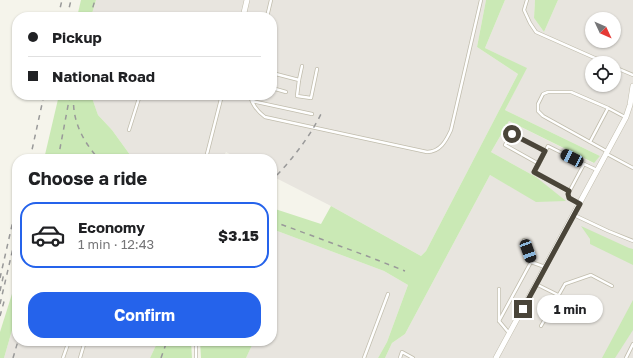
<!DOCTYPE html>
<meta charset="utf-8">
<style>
body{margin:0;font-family:"Golos Text",sans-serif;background:#f2f2f2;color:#202124;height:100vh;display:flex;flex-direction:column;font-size:15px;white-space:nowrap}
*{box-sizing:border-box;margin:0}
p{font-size:13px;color:#757577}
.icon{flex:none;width:22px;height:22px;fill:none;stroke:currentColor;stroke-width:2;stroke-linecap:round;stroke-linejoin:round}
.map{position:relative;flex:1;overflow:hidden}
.details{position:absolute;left:12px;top:154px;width:265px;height:192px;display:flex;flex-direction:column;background:#fff;border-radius:16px;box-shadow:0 1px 3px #0004}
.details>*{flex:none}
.guide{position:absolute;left:12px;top:12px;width:265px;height:88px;border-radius:16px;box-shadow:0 1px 3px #0004;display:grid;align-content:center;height:88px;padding:0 16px;background:#fff}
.needle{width:26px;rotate:134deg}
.buttons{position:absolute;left:585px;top:12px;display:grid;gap:8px}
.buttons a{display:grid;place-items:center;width:36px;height:36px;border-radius:50%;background:#fff;box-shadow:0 1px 3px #0004;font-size:20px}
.end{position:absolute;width:18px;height:18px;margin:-9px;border:5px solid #4a4539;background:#fff;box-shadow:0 0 0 2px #fff}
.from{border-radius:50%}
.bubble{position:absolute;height:28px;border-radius:14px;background:#fff;box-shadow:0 1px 3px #0004;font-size:13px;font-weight:700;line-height:28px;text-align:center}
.car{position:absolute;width:12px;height:24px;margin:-12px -6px;border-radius:5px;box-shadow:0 0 3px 1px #0007;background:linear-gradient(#222 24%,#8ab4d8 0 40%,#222 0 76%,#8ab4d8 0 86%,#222 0)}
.guide b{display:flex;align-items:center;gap:14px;height:38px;font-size:15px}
.guide b+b{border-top:1px solid #e0e0e0}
.guide i{width:10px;height:10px;background:#202124}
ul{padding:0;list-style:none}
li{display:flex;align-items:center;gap:12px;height:66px;margin:0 8px 6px;padding:0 8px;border:2px solid transparent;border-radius:16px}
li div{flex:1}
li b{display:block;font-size:15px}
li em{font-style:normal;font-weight:700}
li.current{border-color:#2563eb}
li>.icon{width:36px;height:36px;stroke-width:1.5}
h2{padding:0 16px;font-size:18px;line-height:48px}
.button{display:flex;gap:8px;margin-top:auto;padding:8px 16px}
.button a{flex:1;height:46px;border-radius:16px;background:#2563eb;color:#fff;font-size:16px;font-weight:700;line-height:46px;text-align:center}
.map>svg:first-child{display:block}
.industrial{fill:#e8e5df;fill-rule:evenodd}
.green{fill:#cae9b5}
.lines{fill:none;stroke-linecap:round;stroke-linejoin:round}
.lane-casing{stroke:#c1bdad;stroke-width:4}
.street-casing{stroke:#c1bdad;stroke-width:6}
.lane{stroke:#fff;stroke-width:2.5}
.street{stroke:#fff;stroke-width:5}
.rail{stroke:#999;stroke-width:1.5;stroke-dasharray:5 5;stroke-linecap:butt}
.route{stroke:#4a4539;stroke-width:5}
</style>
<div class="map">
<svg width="633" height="358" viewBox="0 0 633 358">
<rect width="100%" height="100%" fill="#f5f4eb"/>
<g class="industrial">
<polygon points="96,0 486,0 477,47 518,74 426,251 421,256 331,206 272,176 272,159 239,159 226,152 222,159 133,159 112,130 98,115 91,95 272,95 272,17 91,17"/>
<path d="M505,0H535L534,18L544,32L558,0H633V358H385L392,343L405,334L490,175L536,201V177L491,152L509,121L593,163L600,156L505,110L526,68L485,48ZM592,19H614V41H592ZM592,63H614V85H592Z"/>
<polygon points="272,229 384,271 408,285 387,342 378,358 246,358 254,341 272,341"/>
<polygon points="17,313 17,341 158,341 150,358 4,358"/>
</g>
<g class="green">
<polygon points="81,0 96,0 91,17 77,17"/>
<polygon points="486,0 505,0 485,48 527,68 505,110 600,156 594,163 509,121 491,152 536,177 566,201 536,202 490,175 405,334 392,343 385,358 378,358 387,342 408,285 384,271 272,229 272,208 321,224 331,206 421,256 426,251 518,74 477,47"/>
<polygon points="535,0 558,0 544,32 534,18"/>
<polygon points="59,95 91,95 98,115 112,130 133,159 44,159"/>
<polygon points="581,226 629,248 633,249 633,265 590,244 590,239"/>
<polygon points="17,278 17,313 4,358 0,358 0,332"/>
<polygon points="633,300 633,330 615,358 602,358"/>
<polygon points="158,341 191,341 192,358 150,358"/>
<polygon points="200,341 254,341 246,358 201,358"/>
</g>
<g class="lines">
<defs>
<g id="lane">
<polyline points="527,0 524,10 530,23 536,32 606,63"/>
<polyline points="267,17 271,0"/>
<polyline points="614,67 633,75"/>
<polyline points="272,73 299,80 297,96 311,98 317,69"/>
<polyline points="299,80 302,66"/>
<polyline points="272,88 286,92"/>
<path d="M250,95C252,105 257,111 265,117L427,152C440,152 446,141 451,130L481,0"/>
<polyline points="252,101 312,114"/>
<polyline points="608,108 571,92 548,92 543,94 538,104 538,111 543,116 608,152"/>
<polyline points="129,130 140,95"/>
<polyline points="590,142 608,108 625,117"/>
<polyline points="545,151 512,134 511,134 505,145 539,164 548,146 584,164"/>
<polyline points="207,154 222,95"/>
<polyline points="607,154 633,168"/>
<polyline points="539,164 534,173 569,191"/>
<polyline points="580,204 569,197 568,194 584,164 597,170"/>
<polyline points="574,215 608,231 633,241"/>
<polyline points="524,240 531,262 545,267"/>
<polyline points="536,284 558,295"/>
<polyline points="499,289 499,321"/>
<polyline points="541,326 565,284 591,275 612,286"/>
<polyline points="509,333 499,321 531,262"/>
<polyline points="196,341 196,358"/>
<polyline points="63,358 69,341"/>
<polyline points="80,358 85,341"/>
<polyline points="364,358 388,294"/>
<polyline points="400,358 402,352 413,358"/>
<polyline points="626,358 633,344"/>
</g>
<g id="street">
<polyline points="243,17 247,0"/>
<polyline points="496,358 626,117 630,105 633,86"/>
</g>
</defs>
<use href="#lane" class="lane-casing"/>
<use href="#street" class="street-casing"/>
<use href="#lane" class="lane"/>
<use href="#street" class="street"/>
<g class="rail">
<polyline points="58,17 62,0"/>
<polyline points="67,17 71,0"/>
<polyline points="90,17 95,0"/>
<path d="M74,95C71,119 83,142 99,159"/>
<polyline points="30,159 44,95"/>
<polyline points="58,159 70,95"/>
<path d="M277,175C294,157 311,135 322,112"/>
<polyline points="272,221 367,256 405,271"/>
<polyline points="0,278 17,203"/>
<polyline points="0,291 4,273"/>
<polyline points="0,304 17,231"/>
<polyline points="0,316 5,298"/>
<polyline points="13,358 18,341"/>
<polyline points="161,358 167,341"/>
</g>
</g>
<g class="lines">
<polyline class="route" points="512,134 545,151 534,172 569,191 568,194 569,198 580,204 523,309"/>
</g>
</svg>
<div class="buttons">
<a><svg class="needle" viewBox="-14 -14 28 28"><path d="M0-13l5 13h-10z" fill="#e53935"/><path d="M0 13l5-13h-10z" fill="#757577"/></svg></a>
<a><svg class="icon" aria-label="locate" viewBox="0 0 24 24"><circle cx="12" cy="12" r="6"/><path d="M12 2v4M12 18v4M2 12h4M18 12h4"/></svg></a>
</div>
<i class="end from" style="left:512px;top:134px"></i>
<i class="end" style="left:523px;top:309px"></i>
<div class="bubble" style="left:537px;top:295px;width:66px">1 min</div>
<i class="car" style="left:572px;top:158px;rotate:297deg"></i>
<i class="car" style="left:528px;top:251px;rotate:160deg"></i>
<div class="guide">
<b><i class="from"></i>Pickup</b>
<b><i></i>National Road</b>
</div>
<section class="details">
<h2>Choose a ride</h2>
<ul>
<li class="current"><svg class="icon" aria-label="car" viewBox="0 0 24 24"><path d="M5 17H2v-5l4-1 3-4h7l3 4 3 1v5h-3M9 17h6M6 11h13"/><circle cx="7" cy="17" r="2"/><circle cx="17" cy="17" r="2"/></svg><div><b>Economy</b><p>1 min · 12:43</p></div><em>$3.15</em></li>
</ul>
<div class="button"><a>Confirm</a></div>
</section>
</div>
